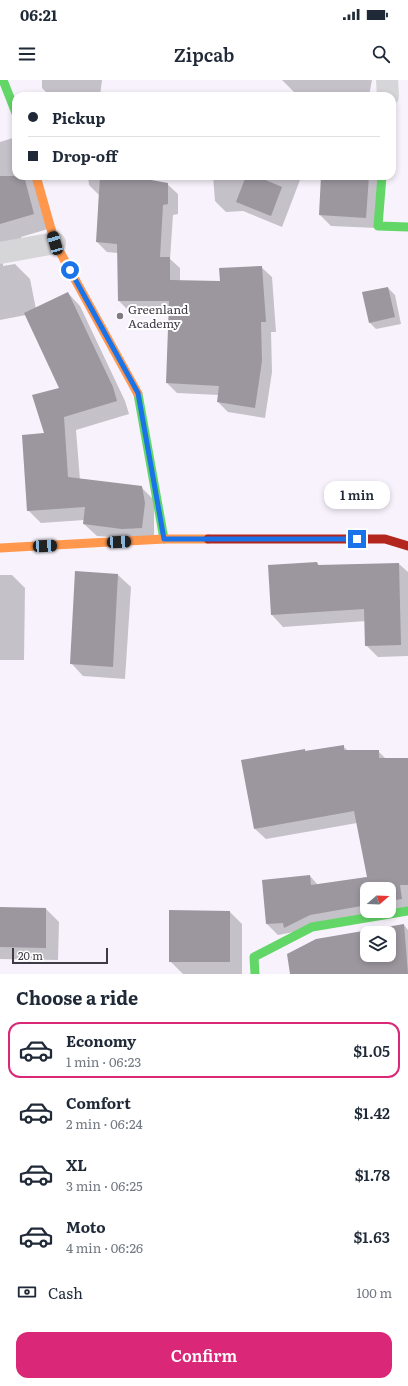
<!DOCTYPE html>
<meta charset="utf-8">
<style>
body{margin:0;font-family:Literata,serif;background:#f2f2f3;color:#1f2937;height:100vh;display:flex;flex-direction:column;font-size:15px;white-space:nowrap}
*{box-sizing:border-box;margin:0}
p{font-size:13px;color:#747a83}
.icon{flex:none;width:22px;height:22px;fill:none;stroke:currentColor;stroke-width:2;stroke-linecap:round;stroke-linejoin:round}
.map{position:relative;height:894px;overflow:hidden}
.sheet{display:flex;flex-direction:column;background:#fff;flex:1}
.sheet>*{flex:none}
.banner{position:absolute;left:12px;top:12px;width:384px;height:88px;border-radius:12px;box-shadow:0 2px 6px #0003;display:grid;align-content:center;height:88px;padding:0 16px;background:#fff}
.needle{width:26px;rotate:71deg}
.fabs{position:absolute;left:360px;top:802px;display:grid;gap:8px}
.fabs a{display:grid;place-items:center;width:36px;height:36px;border-radius:8px;background:#fff;box-shadow:0 2px 6px #0003;font-size:20px}
.scale{position:absolute;left:12px;bottom:10px;width:96px;box-sizing:border-box;padding-left:4px;border:2px solid #403a45;border-top:0;font-size:11px;line-height:14px;white-space:nowrap;color:#403a45;-webkit-text-stroke:3px #fff;paint-order:stroke}
.end{position:absolute;width:18px;height:18px;margin:-9px;border:5px solid #1a73e8;background:#fff;box-shadow:0 0 0 2px #fff}
.from{border-radius:50%}
.bubble{position:absolute;height:28px;border-radius:12px;background:#fff;box-shadow:0 2px 6px #0003;font-size:13px;font-weight:600;line-height:28px;text-align:center}
.car{position:absolute;width:12px;height:24px;margin:-12px -6px;border-radius:5px;box-shadow:0 0 3px 1px #0007;background:linear-gradient(#222 24%,#8ab4d8 0 40%,#222 0 76%,#8ab4d8 0 86%,#222 0)}
.banner b{display:flex;align-items:center;gap:14px;height:38px;font-size:15px}
.banner b+b{border-top:1px solid #e0e1e3}
.banner i{width:10px;height:10px;background:#1f2937}
ul{padding:0;list-style:none}
li{display:flex;align-items:center;gap:12px;height:56px;margin:0 8px 6px;padding:0 8px;border:2px solid transparent;border-radius:12px}
li div{flex:1}
li b{display:block;font-size:15px}
li em{font-style:normal;font-weight:600}
li.active{border-color:#db2777}
li>.icon{width:36px;height:36px;stroke-width:1.5}
h2{padding:0 16px;font-size:18px;line-height:48px}
.pay{display:flex;align-items:center;gap:10px;height:44px;padding:0 16px;font-size:15px}
.pay p{margin-inline-start:auto}
.button{display:flex;gap:8px;margin-top:auto;padding:8px 16px}
.button a{flex:1;height:46px;border-radius:12px;background:#db2777;color:#fff;font-size:16px;font-weight:600;line-height:46px;text-align:center}
.status{display:flex;justify-content:space-between;align-items:center;height:28px;padding:0 20px;background:#fff;direction:ltr}
.status svg{height:11px;fill:currentColor}
header{display:flex;justify-content:space-between;align-items:center;height:52px;padding:0 16px;background:#fff;font-size:18px;font-weight:600}
.map>svg:first-child{display:block}
.shadow{fill:#0003;fill-rule:evenodd}
.building{fill:#9c969e;fill-rule:evenodd}
.lines{fill:none;stroke-linecap:round;stroke-linejoin:round}
.street{stroke:#d6d5d7;stroke-width:22}
.fast{stroke:#63d668;stroke-width:9}
.slow{stroke:#ff974d;stroke-width:9}
.jam{stroke:#b3261e;stroke-width:9}
.route{stroke:#1a73e8;stroke-width:5}
.poi-dot{fill:#807a85;stroke:#fff;stroke-width:1.5}
.labels{text-anchor:middle;dominant-baseline:central;stroke-width:4;stroke-linejoin:round;paint-order:stroke}
.poi-label{font-size:12px;fill:#403a45;stroke:#fff;text-anchor:start}
</style>
<div class="status"><b>06:21</b><svg viewBox="0 0 49 12"><path d="M0 12V9h3v3zM5 12V6h3v6zM10 12V3h3v9zM15 12V0h3v12zM26 1h20v11H26zM47 4h2v5h-2z"/></svg></div>
<header><svg class="icon" aria-label="menu" viewBox="0 0 24 24"><path d="M4 6h16M4 12h16M4 18h16"/></svg>Zipcab<svg class="icon" aria-label="search" viewBox="0 0 24 24"><circle cx="10" cy="10" r="6"/><path d="M15 15l6 6"/></svg></header>
<div class="map">
<svg width="408" height="894" viewBox="0 0 408 894">
<rect width="100%" height="100%" fill="#f7f2fb"/>
<g class="shadow">
<polygon points="42,0 102,0 100,16 50,16 42,8"/>
<polygon points="282,0 372,0 369,16 318,16 294,12"/>
<polygon points="16,57 16,96 38,96 48,149 21,157 24,173 3,183 3,186 15,184 30,199 36,229 68,213 80,226 125,321 129,334 76,350 80,400 141,407 154,420 154,460 97,456 84,444 84,440 41,443 28,430 45,354 60,308 26,235 0,240 0,62"/>
<polygon points="88,96 125,96 167,104 178,114 178,134 173,135 170,179 180,188 180,201 221,202 261,187 272,197 276,252 271,252 272,292 265,338 228,332 218,322 219,315 177,313 167,303 170,231 129,231 119,221 118,173 107,172 97,162 99,115 89,105"/>
<polygon points="213,96 296,96 300,100 282,147 243,131 226,132 215,121"/>
<polygon points="322,96 380,96 377,148 331,146 320,135"/>
<polygon points="388,208 395,215 401,244 376,249 369,242"/>
<polygon points="317,483 320,486 399,484 408,492 408,576 378,577 366,565 366,541 283,547 272,535"/>
<polygon points="76,492 118,495 131,507 125,599 83,596 71,583"/>
<polygon points="0,495 12,495 25,508 24,580 0,580"/>
<path d="M343,666L348,671H378L386,679H408V830L278,855L267,844L310,796L318,805L368,797L357,743L266,759L255,749L305,670L307,672ZM367,809H389V831H367Z"/>
<polygon points="0,828 46,829 59,842 58,880 0,879"/>
<polygon points="230,832 242,844 242,894 183,894 170,881"/>
<path d="M404,845L408,850V894H291L316,860ZM367,853H389V875H367Z"/>
</g>
<g class="building">
<polygon points="0,96 24,96 34,134 0,144"/>
<polygon points="100,96 129,96 168,103 168,124 163,125 160,177 170,177 170,201 170,200 220,201 219,188 262,186 266,242 261,242 262,281 255,328 217,322 219,306 166,303 169,221 118,221 117,164 96,162"/>
<polygon points="246,96 256,96 282,107 271,136 236,122"/>
<polygon points="321,96 369,96 366,138 319,135"/>
<polygon points="388,207 395,237 369,243 362,212"/>
<polygon points="68,212 113,307 117,321 64,337 68,397 142,406 145,423 142,448 122,449 83,444 85,427 27,431 22,355 44,353 32,315 59,308 24,233"/>
<polygon points="317,482 318,485 399,483 401,565 365,566 364,529 271,535 268,485"/>
<polygon points="75,491 118,494 113,587 70,584"/>
<polygon points="344,665 344,670 379,670 379,678 408,678 408,805 400,805 402,819 389,821 389,809 367,809 367,825 310,835 284,848 283,843 266,844 262,800 310,795 311,805 367,797 354,731 254,749 241,680 305,669 305,671"/>
<polygon points="0,827 46,828 46,868 0,867"/>
<polygon points="169,830 230,831 230,882 169,882"/>
<path d="M404,844L408,894H290L287,874L316,859ZM367,853H389V875H367Z"/>
</g>
<g class="lines">
<g class="street">
<polyline points="387,0 388,16"/>
<polyline points="0,173 55,163"/>
</g>
<g class="fast">
<polyline points="3,0 16,33"/>
<polyline points="382,96 378,146 408,147"/>
<polyline points="138,314 164,459"/>
<polyline points="255,894 254,877 312,847 408,831"/>
</g>
<g class="slow">
<polyline points="36,96 55,163 138,314"/>
<polyline points="0,468 164,459 208,459"/>
</g>
<polyline class="jam" points="208,459 385,459 408,466"/>
</g>
<g class="lines">
<polyline class="route" points="70,190 138,313 164,459 357,459"/>
</g>
<circle class="poi-dot" cx="120" cy="236" r="4"/>
<g class="labels">
<g class="poi-label">
<text x="128" y="229">Greenland<tspan x="128" dy="14">Academy</tspan></text>
</g>
</g>
</svg>
<div class="fabs">
<a><svg class="needle" viewBox="-14 -14 28 28"><path d="M0-13l5 13h-10z" fill="#e53935"/><path d="M0 13l5-13h-10z" fill="#747a83"/></svg></a>
<a><svg class="icon" aria-label="layers" viewBox="0 0 24 24"><path d="M12 4l9 5-9 5-9-5zM3 14l9 5 9-5"/></svg></a>
</div>
<div class="scale">20 m</div>
<i class="end from" style="left:70px;top:190px"></i>
<i class="end" style="left:357px;top:459px"></i>
<div class="bubble" style="left:324px;top:401px;width:66px">1 min</div>
<i class="car" style="left:55px;top:163px;rotate:344deg"></i>
<i class="car" style="left:119px;top:462px;rotate:87deg"></i>
<i class="car" style="left:45px;top:466px;rotate:87deg"></i>
<div class="banner">
<b><i class="from"></i>Pickup</b>
<b><i></i>Drop-off</b>
</div>
</div>
<section class="sheet">
<h2>Choose a ride</h2>
<ul>
<li class="active"><svg class="icon" aria-label="car" viewBox="0 0 24 24"><path d="M5 17H2v-5l4-1 3-4h7l3 4 3 1v5h-3M9 17h6M6 11h13"/><circle cx="7" cy="17" r="2"/><circle cx="17" cy="17" r="2"/></svg><div><b>Economy</b><p>1 min · 06:23</p></div><em>$1.05</em></li>
<li><svg class="icon" aria-label="car" viewBox="0 0 24 24"><path d="M5 17H2v-5l4-1 3-4h7l3 4 3 1v5h-3M9 17h6M6 11h13"/><circle cx="7" cy="17" r="2"/><circle cx="17" cy="17" r="2"/></svg><div><b>Comfort</b><p>2 min · 06:24</p></div><em>$1.42</em></li>
<li><svg class="icon" aria-label="car" viewBox="0 0 24 24"><path d="M5 17H2v-5l4-1 3-4h7l3 4 3 1v5h-3M9 17h6M6 11h13"/><circle cx="7" cy="17" r="2"/><circle cx="17" cy="17" r="2"/></svg><div><b>XL</b><p>3 min · 06:25</p></div><em>$1.78</em></li>
<li><svg class="icon" aria-label="car" viewBox="0 0 24 24"><path d="M5 17H2v-5l4-1 3-4h7l3 4 3 1v5h-3M9 17h6M6 11h13"/><circle cx="7" cy="17" r="2"/><circle cx="17" cy="17" r="2"/></svg><div><b>Moto</b><p>4 min · 06:26</p></div><em>$1.63</em></li>
</ul>
<div class="pay"><svg class="icon" aria-label="cash" viewBox="0 0 24 24"><path d="M3 7h18v10H3z"/><circle cx="12" cy="12" r="2"/></svg>Cash<p>100 m</p></div>
<div class="button"><a>Confirm</a></div>
</section>
